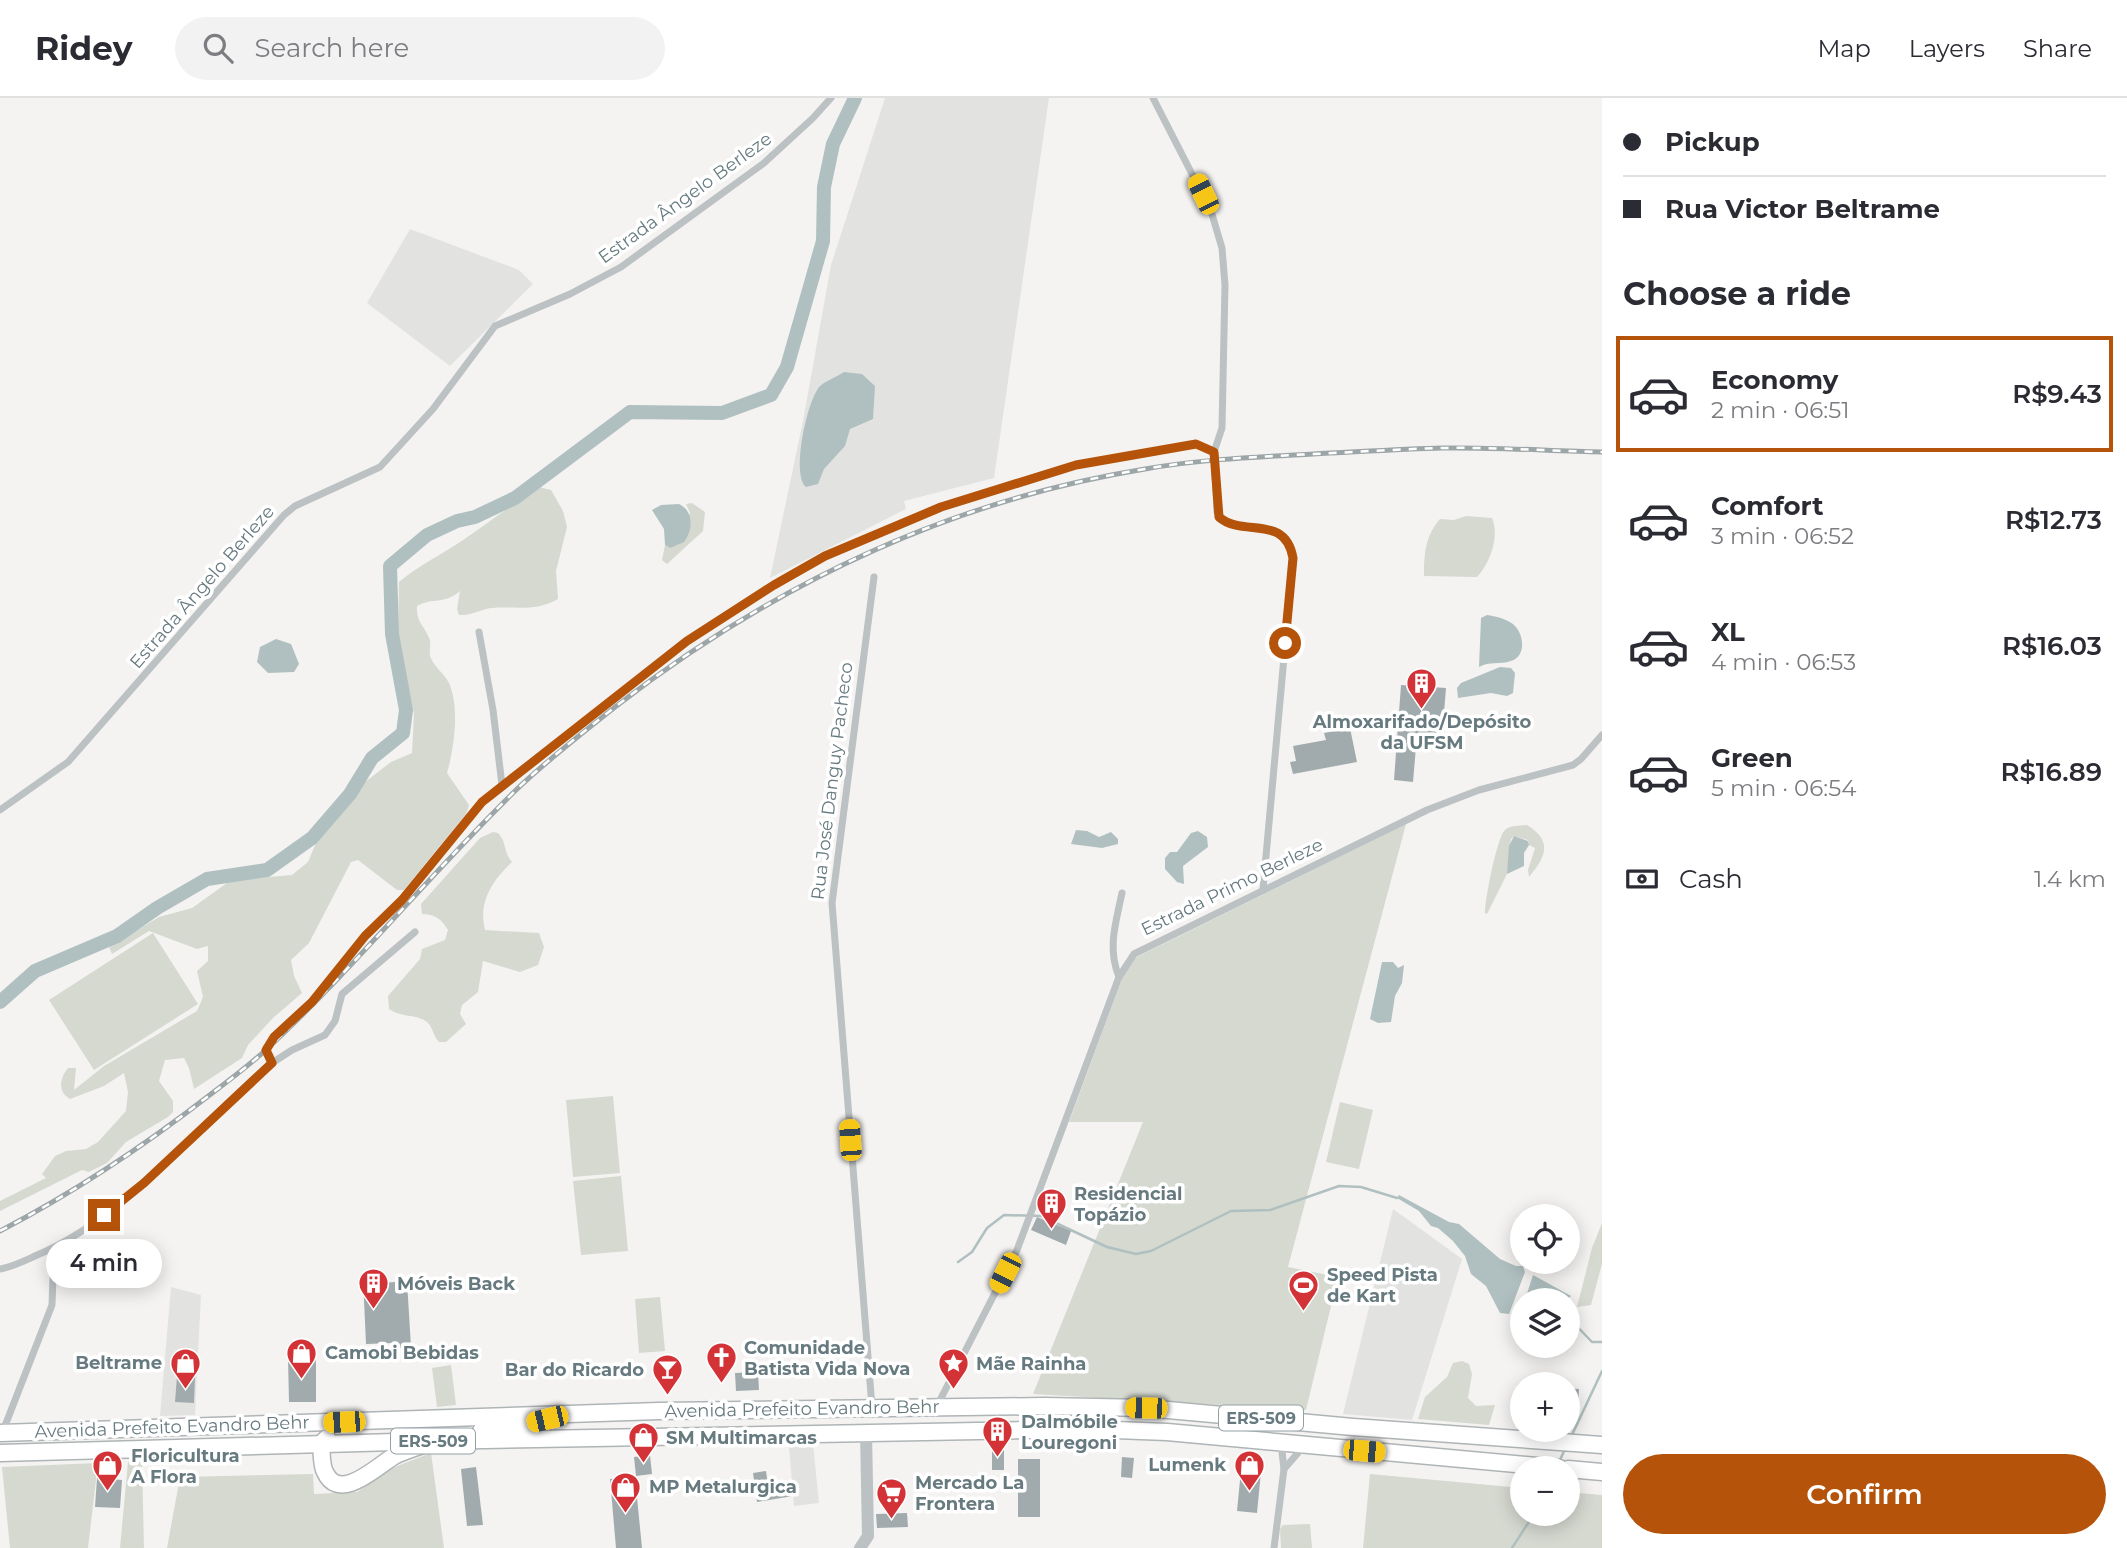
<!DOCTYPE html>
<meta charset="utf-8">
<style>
body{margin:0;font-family:Montserrat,sans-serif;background:#f2f2f3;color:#2b2b33;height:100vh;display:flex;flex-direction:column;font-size:26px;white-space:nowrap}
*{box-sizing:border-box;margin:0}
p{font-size:23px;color:#7c7c81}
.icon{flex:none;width:38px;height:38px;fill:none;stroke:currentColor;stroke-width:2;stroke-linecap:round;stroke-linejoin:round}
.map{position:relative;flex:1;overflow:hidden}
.sheet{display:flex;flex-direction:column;background:#fff;width:525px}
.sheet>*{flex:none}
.top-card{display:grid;align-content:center;height:154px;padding:0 21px;background:#fff}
.fabs{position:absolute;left:1510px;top:1106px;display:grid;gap:14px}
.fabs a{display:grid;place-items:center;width:70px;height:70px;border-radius:50%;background:#fff;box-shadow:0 4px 18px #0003;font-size:35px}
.end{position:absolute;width:32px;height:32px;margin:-16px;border:9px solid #b45309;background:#fff;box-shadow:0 0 0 4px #fff}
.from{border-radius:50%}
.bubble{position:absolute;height:49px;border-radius:24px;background:#fff;box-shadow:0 4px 18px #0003;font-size:23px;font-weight:600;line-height:49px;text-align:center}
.car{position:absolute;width:21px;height:42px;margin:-21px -10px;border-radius:9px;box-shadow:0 0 5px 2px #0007;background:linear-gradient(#f5c518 24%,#345 0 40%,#f5c518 0 76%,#345 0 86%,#f5c518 0)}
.top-card b{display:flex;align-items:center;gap:24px;height:66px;font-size:26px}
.top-card b+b{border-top:2px solid #e1e1e2}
.top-card i{width:18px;height:18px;background:#2b2b33}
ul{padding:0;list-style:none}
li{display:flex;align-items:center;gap:21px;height:116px;margin:0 14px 10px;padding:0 7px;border:4px solid transparent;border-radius:0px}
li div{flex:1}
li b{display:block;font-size:26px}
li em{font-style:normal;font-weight:600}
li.current{border-color:#b45309}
li>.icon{width:63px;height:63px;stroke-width:1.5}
h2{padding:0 21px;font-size:32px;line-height:84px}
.pay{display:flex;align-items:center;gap:18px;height:77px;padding:0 21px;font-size:26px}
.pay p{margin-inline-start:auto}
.button{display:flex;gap:14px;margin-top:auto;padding:14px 21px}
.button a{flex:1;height:80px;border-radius:42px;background:#b45309;color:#fff;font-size:28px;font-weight:600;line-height:80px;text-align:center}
header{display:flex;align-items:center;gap:42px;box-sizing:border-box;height:98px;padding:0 35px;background:#fff;border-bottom:2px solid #e1e1e2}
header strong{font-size:33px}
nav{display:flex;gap:38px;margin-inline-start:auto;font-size:24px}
.search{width:490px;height:63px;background:#f2f2f3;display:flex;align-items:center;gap:18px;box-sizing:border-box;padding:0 24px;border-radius:38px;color:#7c7c81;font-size:26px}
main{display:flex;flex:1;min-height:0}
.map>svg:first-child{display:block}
.built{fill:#e2e3e1}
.green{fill:#d5d9d0}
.water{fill:#b0c0c0}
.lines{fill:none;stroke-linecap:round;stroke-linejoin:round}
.stream{stroke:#b0c0c0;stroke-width:2.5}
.river{stroke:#b0c0c0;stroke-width:14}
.building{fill:#a1abad}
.trunk-casing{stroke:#afb4b6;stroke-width:19}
.minor{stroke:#bcc1c3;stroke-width:7}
.tertiary{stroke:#bcc1c3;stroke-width:12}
.trunk{stroke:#fff;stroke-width:16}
.rail-casing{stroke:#9ca5a7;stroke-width:5}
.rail{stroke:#fff;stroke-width:2.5;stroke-dasharray:8;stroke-linecap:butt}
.route{stroke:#b45309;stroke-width:9}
.labels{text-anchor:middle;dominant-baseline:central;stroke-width:7;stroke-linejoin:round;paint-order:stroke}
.shield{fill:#fff;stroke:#94a2a5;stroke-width:2}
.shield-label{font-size:16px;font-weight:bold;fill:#667a7f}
.street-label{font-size:18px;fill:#667a7f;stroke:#fff}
.poi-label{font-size:18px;font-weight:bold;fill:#667a7f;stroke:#fff;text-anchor:start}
</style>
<header>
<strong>Ridey</strong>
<div class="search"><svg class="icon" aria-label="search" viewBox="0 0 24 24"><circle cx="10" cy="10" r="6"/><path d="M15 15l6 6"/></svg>Search here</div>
<nav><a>Map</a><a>Layers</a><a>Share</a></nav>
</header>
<main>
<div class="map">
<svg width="1602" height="1450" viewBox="0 0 1602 1450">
<rect width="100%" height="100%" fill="#f4f3f1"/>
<g class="built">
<polygon points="885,0 1049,0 994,380 904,403 906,411 770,480 803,323 831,167"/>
<polygon points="410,131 519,172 533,186 450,268 367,205"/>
<polygon points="1393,1111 1462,1161 1412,1322 1343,1316"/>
<polygon points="171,1189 201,1197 195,1317 160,1318"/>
<polygon points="813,1346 819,1405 794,1408 789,1349"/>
</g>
<g class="green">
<path d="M539,389L551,392L563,413L567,429L556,473L558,501C536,514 516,508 492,510C480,511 472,518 459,517L457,511L460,493C444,507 433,499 417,508C416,525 425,528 430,542C431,547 429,553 430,558C434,569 444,575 449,585C460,610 454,650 447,675L469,707L466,716L404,792H397L358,762L351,764L309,845L291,862L294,878L302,895L273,920L248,947L242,960L194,991L189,970L184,960L165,962L159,983L173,1003V1014L168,1019L126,1044L107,1065L89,1074L82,1072L0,1113V1103L46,1080L42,1076L55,1058L66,1053L86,1051L98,1044L126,1013L128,994L124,975L104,988L70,1001C57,994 60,980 68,970H76L74,992L104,968L197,913L203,899L197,873L208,863V848L197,851L149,833L112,856L109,849L159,819L192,810L227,785L246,781L292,777L308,764L318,740L365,684L391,664L412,655L414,616L398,541L399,484C419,467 441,457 463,442C488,425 513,406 539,389Z"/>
<polygon points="692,405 705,414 703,433 667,466 662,462 665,447 670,450 690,415 686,406"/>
<path d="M1466,418L1492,420C1500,438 1490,465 1477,479L1424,478C1424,457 1425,438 1440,421L1454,422Z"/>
<polygon points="1406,726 1288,1169 1338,1179 1306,1312 1033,1296 1143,1024 1069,1024 1125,873 1135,860"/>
<path d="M1527,727C1553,743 1546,759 1529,779L1528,772L1535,750L1529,747L1528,742L1514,738L1511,741L1507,776L1487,816L1485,815C1485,802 1497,739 1505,732C1511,727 1519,728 1527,727Z"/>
<path d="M493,734L498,735C507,744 503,754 512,764C492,783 478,804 485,832L539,835L544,849L538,867L520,874L483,863L478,894L462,907L460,916L466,926L446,944H439C433,938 433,929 427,924C417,916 402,920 389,911L388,898L420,861L422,851L445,842L448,832C441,821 435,816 422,816L421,806L480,740Z"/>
<polygon points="153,835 198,906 94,972 49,902"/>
<polygon points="613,998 620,1075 573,1079 566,1002"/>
<polygon points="1340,1004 1373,1012 1359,1071 1326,1064"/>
<polygon points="621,1078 628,1153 581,1157 573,1083"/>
<polygon points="1602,1125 1602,1166 1591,1207 1577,1209 1592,1150"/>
<polygon points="660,1199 665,1253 639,1255 635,1201"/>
<polygon points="1462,1263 1469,1266 1472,1276 1468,1300 1476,1308 1495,1307 1489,1327 1418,1321 1425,1299 1447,1279 1453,1265"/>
<polygon points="451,1267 456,1307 437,1309 432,1270"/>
<polygon points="431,1355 444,1450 167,1450 180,1379 313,1376 314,1396 357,1394 392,1370"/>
<polygon points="128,1364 142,1364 144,1450 120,1450"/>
<polygon points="98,1365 88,1450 10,1450 2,1369"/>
<polygon points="1370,1376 1522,1390 1522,1416 1568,1416 1568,1394 1602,1397 1602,1450 1363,1450"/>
<polygon points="1310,1426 1312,1450 1281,1450 1280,1431 1283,1427"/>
</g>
<g class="water">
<path d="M844,274L862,276L875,288L873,321L850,331L845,348L824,371L818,386L806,389C791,376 807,302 820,288C825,283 837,279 844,274Z"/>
<path d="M679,406C694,413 693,432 684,444L670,450L665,447L664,431L652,412L661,407Z"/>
<path d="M1487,517C1496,518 1506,521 1513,526C1524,535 1527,558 1511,563C1500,567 1489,563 1479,569L1481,520Z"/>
<polygon points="276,541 291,546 299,566 294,574 268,575 257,564 260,549"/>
<polygon points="1500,569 1511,570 1515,575 1513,595 1507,598 1491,595 1458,600 1457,590 1461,585"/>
<polygon points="1076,732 1087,733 1099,739 1111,734 1118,741 1118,746 1102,750 1071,746"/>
<polygon points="1198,733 1207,739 1208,749 1183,768 1184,786 1177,784 1165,771 1165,760 1170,754 1177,754 1191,735"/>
<polygon points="1514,738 1528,743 1529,747 1524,755 1524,768 1507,776 1509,748"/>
<polygon points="1382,864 1393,864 1398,870 1404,867 1402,885 1395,898 1391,924 1378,925 1370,921"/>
<polygon points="1399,1097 1449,1124 1459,1126 1500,1161 1516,1168 1523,1168 1525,1174 1509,1216 1500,1215 1486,1188 1471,1176 1465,1158 1453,1143 1438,1130 1431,1128 1419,1113 1397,1100"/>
<polygon points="1533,1177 1571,1198 1567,1202 1525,1202"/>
</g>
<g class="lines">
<g class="stream">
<polyline points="958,1164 972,1154 987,1130 1004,1117 1041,1118 1107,1149 1136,1156 1151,1153 1231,1113 1270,1112 1339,1088 1361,1089 1397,1100"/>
<polyline points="1568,1219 1592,1244 1602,1244"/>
<polyline points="1571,1339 1602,1273"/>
<polyline points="1559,1364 1565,1351"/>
<polyline points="1512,1450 1534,1416"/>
</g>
<polyline class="river" points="0,904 35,873 117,838 157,810 207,781 267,772 312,740 350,696 372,660 403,635 406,612 392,536 390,468 427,437 457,423 475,419 515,400 630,314 722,315 771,297 787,269 823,143 824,89 833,46 855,0"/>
</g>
<g class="building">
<polygon points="1401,587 1446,590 1442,639 1417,637 1413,684 1394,682"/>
<polygon points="1350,630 1357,664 1293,676 1290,664 1296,663 1293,648 1326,642 1324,635"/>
<polygon points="1037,1119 1071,1133 1066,1147 1031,1132"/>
<polygon points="382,1179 382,1185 407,1183 411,1249 394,1250 393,1245 366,1246 363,1180"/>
<polygon points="288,1260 316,1260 316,1304 289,1304"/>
<polygon points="758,1274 759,1292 736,1293 735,1275"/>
<polygon points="177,1278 195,1279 194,1305 175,1304"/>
<polygon points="1568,1290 1579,1291 1577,1323 1568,1322"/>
<rect x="992" y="1350" width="12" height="22"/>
<polygon points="650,1357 652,1376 636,1378 634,1359"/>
<polygon points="1122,1359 1134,1360 1132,1380 1121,1379"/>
<rect x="1018" y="1361" width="22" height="58"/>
<polygon points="476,1369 483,1427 467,1428 461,1371"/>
<polygon points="1241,1372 1261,1374 1257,1415 1237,1413"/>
<polygon points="766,1373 769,1394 792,1391 793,1398 757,1404 753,1375"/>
<polygon points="635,1379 642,1450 616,1450 610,1381"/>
<polygon points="97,1380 122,1382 120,1410 95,1409"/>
<polygon points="907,1415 908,1429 877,1430 876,1416"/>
</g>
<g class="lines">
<defs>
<g id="trunk">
<polyline points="481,1333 531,1325"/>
<polyline points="0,1335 659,1313 1045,1308 1146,1310 1353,1329 1602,1347"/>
<path d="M327,1340L321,1346C322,1354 321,1367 325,1374C340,1407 380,1365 396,1357C405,1353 414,1350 423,1347"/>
<polyline points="0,1355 431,1343 1089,1331 1167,1334 1559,1370"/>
<polyline points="1568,1371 1602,1374"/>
</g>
</defs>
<use href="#trunk" class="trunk-casing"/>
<g class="minor">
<path d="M1153,0L1211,113L1222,150L1225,187L1222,330L1214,354L1217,414C1231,444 1284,411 1293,460L1263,791"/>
<polyline points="479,534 493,612 502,687"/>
<polyline points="0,712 68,664 284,417 295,408 380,369 433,311 495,228 570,196 621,169 764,65 813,20 831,0"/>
<path d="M1119,879C1107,850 1116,824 1122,795"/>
<polyline points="272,965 266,952 274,939 312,904 365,838 402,801 482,704 687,543 774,487 825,458 941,409 1076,367 1196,346 1214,354"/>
<path d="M0,1171C12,1169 24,1163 35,1158C130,1118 194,1030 272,965L292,952L325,937L335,923L342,896L415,834"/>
<polyline points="937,1308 1017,1152 1119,879 1134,856 1427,712 1479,692 1573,667 1581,661 1602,637"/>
<polyline points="872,1309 832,805 874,479"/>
<polyline points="3,1333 52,1207 54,1150"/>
<polyline points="1284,1371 1304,1348"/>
<polyline points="1274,1450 1284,1371 1281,1345"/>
</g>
<polyline class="tertiary" points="860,1450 868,1438 866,1334"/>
<use href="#trunk" class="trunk"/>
<defs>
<path id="rail" d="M0,1133C75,1094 144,1048 211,996C231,981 251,966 269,949C356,868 430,776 515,693C546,663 581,636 615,609C773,487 947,403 1145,371C1201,361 1257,359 1313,356C1356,354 1400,351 1443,350C1496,349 1549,353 1602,354"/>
</defs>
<use href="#rail" class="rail-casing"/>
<use href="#rail" class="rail"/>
</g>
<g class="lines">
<path class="route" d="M104,1117L144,1085L272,965L266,952L274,939L312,904L365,838L402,802L482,704L687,543L774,487L825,458L941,409L1076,367L1196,346L1214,354L1219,419C1243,440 1285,415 1293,460L1285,545"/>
</g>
<defs>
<symbol id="building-pin" viewBox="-11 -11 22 30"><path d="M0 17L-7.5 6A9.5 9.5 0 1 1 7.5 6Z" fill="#d33236" stroke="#fff"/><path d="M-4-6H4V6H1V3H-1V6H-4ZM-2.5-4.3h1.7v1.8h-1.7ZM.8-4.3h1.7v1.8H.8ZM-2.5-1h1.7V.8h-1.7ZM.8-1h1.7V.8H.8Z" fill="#fff"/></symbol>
<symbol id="stadium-pin" viewBox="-11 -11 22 30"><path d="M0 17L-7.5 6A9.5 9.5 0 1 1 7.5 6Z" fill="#d33236" stroke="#fff"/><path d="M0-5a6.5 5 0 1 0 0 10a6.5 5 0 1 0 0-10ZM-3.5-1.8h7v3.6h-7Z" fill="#fff"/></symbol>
<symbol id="shop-pin" viewBox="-11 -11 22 30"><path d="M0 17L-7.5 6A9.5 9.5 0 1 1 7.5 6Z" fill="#d33236" stroke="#fff"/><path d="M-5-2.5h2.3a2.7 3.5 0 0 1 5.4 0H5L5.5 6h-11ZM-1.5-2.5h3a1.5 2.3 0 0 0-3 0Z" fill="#fff"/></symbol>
<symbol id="church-pin" viewBox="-11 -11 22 30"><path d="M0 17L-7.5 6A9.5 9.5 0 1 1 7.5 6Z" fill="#d33236" stroke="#fff"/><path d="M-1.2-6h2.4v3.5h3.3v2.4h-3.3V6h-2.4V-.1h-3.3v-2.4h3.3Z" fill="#fff"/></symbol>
<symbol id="sight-pin" viewBox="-11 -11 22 30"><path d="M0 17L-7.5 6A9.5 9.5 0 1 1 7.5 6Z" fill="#d33236" stroke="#fff"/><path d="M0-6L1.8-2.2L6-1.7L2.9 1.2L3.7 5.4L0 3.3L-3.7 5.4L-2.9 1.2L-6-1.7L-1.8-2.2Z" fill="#fff"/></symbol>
<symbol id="bar-pin" viewBox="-11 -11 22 30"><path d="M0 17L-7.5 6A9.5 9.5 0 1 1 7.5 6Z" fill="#d33236" stroke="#fff"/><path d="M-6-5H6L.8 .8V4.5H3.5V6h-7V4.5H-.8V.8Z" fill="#fff"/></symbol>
<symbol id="supermarket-pin" viewBox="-11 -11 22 30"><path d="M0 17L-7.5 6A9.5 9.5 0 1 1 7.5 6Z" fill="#d33236" stroke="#fff"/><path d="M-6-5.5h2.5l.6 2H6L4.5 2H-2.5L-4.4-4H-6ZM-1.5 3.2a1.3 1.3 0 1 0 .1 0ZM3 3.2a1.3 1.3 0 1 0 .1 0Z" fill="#fff"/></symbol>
</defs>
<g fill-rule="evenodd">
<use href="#building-pin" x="1404" y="568" width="35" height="47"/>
<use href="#building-pin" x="1034" y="1088" width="35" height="47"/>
<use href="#building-pin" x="356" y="1168" width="35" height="47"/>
<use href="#stadium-pin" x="1286" y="1170" width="35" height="47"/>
<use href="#shop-pin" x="284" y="1238" width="35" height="47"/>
<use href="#church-pin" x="704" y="1242" width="35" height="47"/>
<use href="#shop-pin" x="168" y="1248" width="35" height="47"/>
<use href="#sight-pin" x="936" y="1248" width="35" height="47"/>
<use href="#bar-pin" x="650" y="1254" width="35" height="47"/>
<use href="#building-pin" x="980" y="1316" width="35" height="47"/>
<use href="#shop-pin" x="626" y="1322" width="35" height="47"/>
<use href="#shop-pin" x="1232" y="1350" width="35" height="47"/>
<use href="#shop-pin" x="90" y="1350" width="35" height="47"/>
<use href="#shop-pin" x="608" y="1372" width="35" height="47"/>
<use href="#supermarket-pin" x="874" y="1378" width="35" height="47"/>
</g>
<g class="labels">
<g class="shield">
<rect x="1219" y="1307.5" width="84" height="25" rx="5"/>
<rect x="391" y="1330.5" width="84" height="25" rx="5"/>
</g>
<g class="shield-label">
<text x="1261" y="1320">ERS-509</text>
<text x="433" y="1343">ERS-509</text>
</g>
<g class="street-label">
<text transform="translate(685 100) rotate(-36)">Estrada Ângelo Berleze</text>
<text transform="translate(202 489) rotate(-49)">Estrada Ângelo Berleze</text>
<text transform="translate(832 683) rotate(-83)">Rua José Danguy Pacheco</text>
<text transform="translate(1232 789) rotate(-26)">Estrada Primo Berleze</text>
<text transform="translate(802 1311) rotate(-1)">Avenida Prefeito Evandro Behr</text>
<text transform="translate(172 1329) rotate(-2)">Avenida Prefeito Evandro Behr</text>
</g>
<g class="poi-label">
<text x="1422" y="624" text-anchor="middle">Almoxarifado/Depósito<tspan x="1422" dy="21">da UFSM</tspan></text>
<text x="1074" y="1096">Residencial<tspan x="1074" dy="21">Topázio</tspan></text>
<text x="1327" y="1177">Speed Pista<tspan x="1327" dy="21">de Kart</tspan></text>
<text x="397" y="1186">Móveis Back</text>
<text x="744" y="1250">Comunidade<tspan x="744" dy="21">Batista Vida Nova</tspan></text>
<text x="325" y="1255">Camobi Bebidas</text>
<text x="162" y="1265" text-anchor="end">Beltrame</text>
<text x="976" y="1266">Mãe Rainha</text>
<text x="644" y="1272" text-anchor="end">Bar do Ricardo</text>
<text x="1021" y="1324">Dalmóbile<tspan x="1021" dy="21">Louregoni</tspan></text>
<text x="666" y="1340">SM Multimarcas</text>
<text x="131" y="1358">Floricultura<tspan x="131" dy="21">A Flora</tspan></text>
<text x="1226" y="1367" text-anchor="end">Lumenk</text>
<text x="915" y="1385">Mercado La<tspan x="915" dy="21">Frontera</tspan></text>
<text x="649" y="1389">MP Metalurgica</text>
</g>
</g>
</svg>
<div class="fabs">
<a><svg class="icon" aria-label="locate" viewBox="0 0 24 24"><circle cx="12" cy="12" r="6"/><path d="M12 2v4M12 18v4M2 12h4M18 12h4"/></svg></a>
<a><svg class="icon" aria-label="layers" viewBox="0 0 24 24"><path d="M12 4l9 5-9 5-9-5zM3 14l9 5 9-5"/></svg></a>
<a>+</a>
<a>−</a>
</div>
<i class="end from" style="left:1285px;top:545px"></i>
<i class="end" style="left:104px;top:1117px"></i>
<div class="bubble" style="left:46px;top:1141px;width:116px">4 min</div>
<i class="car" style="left:1203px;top:96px;rotate:334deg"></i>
<i class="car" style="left:850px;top:1042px;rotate:356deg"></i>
<i class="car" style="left:1005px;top:1175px;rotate:207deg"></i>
<i class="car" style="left:1146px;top:1310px;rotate:271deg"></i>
<i class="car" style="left:547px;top:1321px;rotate:257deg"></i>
<i class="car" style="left:344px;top:1324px;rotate:268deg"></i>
<i class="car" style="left:1364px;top:1353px;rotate:95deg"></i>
</div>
<section class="sheet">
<div class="top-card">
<b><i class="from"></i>Pickup</b>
<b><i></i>Rua Victor Beltrame</b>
</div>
<h2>Choose a ride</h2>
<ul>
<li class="current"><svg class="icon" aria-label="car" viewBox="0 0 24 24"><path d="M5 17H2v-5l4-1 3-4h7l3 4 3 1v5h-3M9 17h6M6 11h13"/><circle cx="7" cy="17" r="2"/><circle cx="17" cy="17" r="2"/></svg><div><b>Economy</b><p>2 min · 06:51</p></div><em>R$9.43</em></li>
<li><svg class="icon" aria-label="car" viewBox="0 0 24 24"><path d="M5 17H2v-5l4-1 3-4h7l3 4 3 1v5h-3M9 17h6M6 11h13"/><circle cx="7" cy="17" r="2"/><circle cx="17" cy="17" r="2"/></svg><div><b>Comfort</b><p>3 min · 06:52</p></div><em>R$12.73</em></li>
<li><svg class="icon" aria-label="car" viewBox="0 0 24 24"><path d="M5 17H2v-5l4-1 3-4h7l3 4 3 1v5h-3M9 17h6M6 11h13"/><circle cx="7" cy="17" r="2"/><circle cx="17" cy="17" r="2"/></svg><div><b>XL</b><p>4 min · 06:53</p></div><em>R$16.03</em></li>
<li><svg class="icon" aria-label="car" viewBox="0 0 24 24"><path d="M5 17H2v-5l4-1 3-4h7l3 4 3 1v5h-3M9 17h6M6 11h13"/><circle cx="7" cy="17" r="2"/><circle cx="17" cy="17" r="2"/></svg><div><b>Green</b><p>5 min · 06:54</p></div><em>R$16.89</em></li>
</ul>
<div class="pay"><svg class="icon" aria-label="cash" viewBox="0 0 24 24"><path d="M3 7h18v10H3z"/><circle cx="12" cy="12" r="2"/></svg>Cash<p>1.4 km</p></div>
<div class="button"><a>Confirm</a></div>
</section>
</main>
